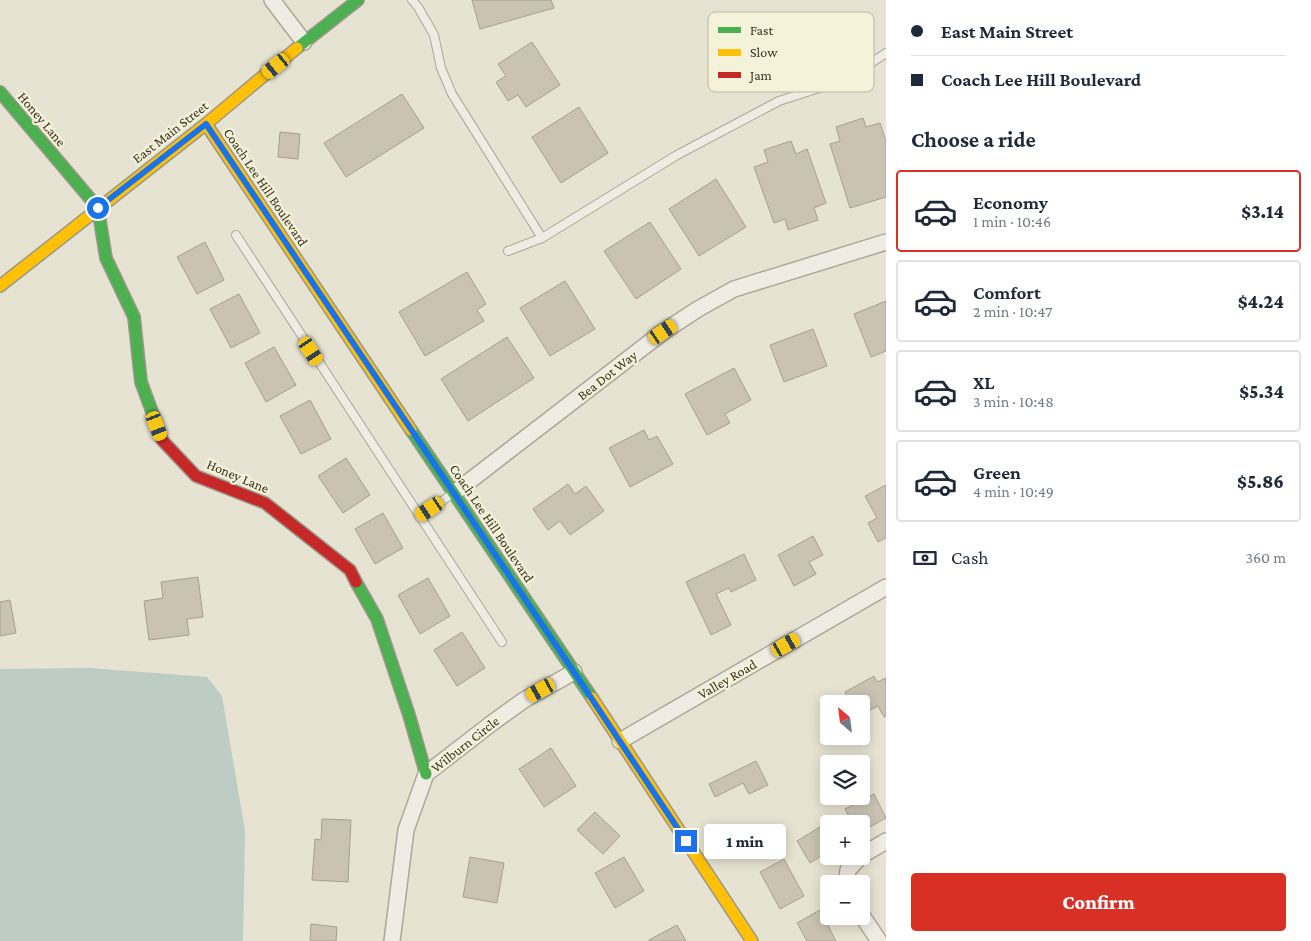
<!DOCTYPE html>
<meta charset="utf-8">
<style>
body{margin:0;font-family:"Crimson Pro",serif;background:#f6f6f7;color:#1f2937;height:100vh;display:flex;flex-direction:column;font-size:19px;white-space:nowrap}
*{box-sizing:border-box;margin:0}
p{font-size:16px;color:#747a83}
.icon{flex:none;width:28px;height:28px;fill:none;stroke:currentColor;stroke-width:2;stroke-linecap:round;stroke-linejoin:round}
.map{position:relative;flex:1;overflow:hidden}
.drawer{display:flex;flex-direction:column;background:#fff;width:425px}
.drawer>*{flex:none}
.top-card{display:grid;align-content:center;height:110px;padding:0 25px;background:#fff}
.needle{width:32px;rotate:332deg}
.controls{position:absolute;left:820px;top:695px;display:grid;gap:10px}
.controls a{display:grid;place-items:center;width:50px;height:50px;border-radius:5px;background:#fff;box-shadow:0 2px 12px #0003;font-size:25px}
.end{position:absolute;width:22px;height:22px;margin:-11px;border:6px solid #1a73e8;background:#fff;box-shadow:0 0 0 2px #fff}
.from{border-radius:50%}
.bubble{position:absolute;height:35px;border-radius:5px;background:#fff;box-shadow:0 2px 12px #0003;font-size:16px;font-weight:800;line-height:35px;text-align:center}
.car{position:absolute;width:15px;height:30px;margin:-15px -8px;border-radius:6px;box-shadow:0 0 4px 1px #0007;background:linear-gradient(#f5c518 24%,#345 0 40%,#f5c518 0 76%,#345 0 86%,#f5c518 0)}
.top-card b{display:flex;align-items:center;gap:18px;height:48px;font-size:19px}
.top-card b+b{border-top:1px solid #e0e1e3}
.top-card i{width:12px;height:12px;background:#1f2937}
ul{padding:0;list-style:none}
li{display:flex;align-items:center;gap:15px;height:82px;margin:0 10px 8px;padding:0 15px;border:2px solid #e0e1e3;border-radius:5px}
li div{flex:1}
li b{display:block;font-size:19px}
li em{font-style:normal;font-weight:800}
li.active{border-color:#d93025}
li>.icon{width:45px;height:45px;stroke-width:1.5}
h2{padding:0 25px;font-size:22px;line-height:60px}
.pay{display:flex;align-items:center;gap:12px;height:55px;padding:0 25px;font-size:19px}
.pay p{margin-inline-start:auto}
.action{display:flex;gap:10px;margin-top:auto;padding:10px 25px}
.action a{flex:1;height:58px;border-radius:5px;background:#d93025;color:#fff;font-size:20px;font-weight:800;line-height:58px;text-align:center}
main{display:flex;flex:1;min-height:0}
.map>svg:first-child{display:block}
.water{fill:#bdccc5}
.building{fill:#cac3b3;stroke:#a79f91}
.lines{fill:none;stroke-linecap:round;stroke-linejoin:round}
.lane-casing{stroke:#aca89a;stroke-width:10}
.street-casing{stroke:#aca89a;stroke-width:18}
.fast-casing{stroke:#9b978a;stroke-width:14}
.slow-casing{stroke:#9b978a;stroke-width:14}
.jam-casing{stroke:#9b978a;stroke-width:14}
.lane{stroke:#eeece3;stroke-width:8}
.street{stroke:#eeece3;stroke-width:15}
.fast{stroke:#4caf50;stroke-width:11}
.slow{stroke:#ffc107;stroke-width:11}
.jam{stroke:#c62828;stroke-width:11}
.route{stroke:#1a73e8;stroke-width:6}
.labels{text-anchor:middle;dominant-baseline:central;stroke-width:4.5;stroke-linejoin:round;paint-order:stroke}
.street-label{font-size:14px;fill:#3b3222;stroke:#f5f2da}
.key{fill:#f5f2da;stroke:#bdb8a3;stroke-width:1}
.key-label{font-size:14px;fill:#3b3222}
</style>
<main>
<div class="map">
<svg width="886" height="941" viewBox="0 0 886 941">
<rect width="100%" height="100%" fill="#e6e3d2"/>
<polygon class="water" points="89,668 207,677 222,696 245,831 243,941 0,941 0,669"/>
<g class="building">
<polygon points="472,0 551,0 554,8 480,29"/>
<polygon points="532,42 560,85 526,107 518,95 508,101 496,82 506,76 498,64"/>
<polygon points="402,94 424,128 346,177 324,143"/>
<polygon points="579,107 608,153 561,183 532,137"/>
<polygon points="863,118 866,127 880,123 886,141 886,197 850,208 830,144 840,141 836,127"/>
<polygon points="280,132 300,134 298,159 278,157"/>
<polygon points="791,141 796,154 807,149 826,203 814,208 818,220 788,230 785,219 774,223 754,167 768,162 764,150"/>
<polygon points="716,179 746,227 699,256 669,209"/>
<polygon points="650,222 681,269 636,299 604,251"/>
<polygon points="205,242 224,280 197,294 177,257"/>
<polygon points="467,272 486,304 477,310 484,321 425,356 399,312"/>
<polygon points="565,281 595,329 550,356 520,308"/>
<polygon points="239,294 260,333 231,348 210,309"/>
<polygon points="886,301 886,351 871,357 854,314"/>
<polygon points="813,329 827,366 784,382 770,345"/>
<polygon points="507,337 534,378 468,421 441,379"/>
<polygon points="274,347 296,385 266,402 245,363"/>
<polygon points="734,368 751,400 725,414 730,423 707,435 685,394"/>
<polygon points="310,400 331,439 301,454 280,416"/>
<polygon points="644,430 649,440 657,436 673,464 630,487 609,448"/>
<polygon points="346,458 370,495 343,513 318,476"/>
<polygon points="568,484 575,494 586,486 604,511 570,535 560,521 548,530 533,509"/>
<polygon points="886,485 886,538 878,542 868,523 877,518 865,496"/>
<polygon points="383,513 403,548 375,564 355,529"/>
<polygon points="813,536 823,555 809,562 816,574 794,586 778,555"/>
<polygon points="744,554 756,580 731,592 729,588 716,594 731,625 711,635 686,582"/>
<polygon points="198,577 203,617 187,619 189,635 149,640 144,601 163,598 161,582"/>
<polygon points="428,578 450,616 420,634 398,595"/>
<polygon points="10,600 16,633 0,636 0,602"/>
<polygon points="462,632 485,668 457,686 434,650"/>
<polygon points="874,676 877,682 886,678 886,716 884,717 878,706 861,715 861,704 851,704 845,692"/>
<polygon points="551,748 576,786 544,807 519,769"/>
<polygon points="756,761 768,785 749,794 743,783 715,797 709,784"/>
<polygon points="874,794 886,818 861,832 861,824 853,824 845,809"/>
<polygon points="595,812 620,836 603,854 577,830"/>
<polygon points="322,819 351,820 348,882 312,880 315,839 321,840"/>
<polygon points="833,819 836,824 829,824 829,851 810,863 797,841"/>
<polygon points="470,857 504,863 497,903 463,897"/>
<polygon points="624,857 644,891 615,908 595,873"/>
<polygon points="784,859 804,896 780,909 760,872"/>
<polygon points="820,910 836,941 807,941 797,923"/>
<polygon points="311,924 337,927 336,941 310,941"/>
<polygon points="677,925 686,941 649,941 649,940"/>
</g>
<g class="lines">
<defs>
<g id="lane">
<polyline points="412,0 418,7 434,35 441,68 452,94 542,238"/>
<polyline points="236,235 502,642"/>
<polyline points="508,251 542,238 677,155 779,101 847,79 886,53"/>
<polyline points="419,517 452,494"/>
</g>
<g id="street">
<polyline points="272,0 304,42"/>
<polyline points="454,493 663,332 698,309 734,289 886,242"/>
<polyline points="620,741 886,587"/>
<polyline points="861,856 886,841"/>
<polyline points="846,884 848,870 861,856"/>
<polyline points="861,914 879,941"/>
<polyline points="392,941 406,830 426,774 492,723 524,700 574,672"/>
</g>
<g id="fast">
<polyline points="297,48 358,0"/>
<polyline points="0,92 98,208 106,258 134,317 141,382 154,417"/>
<polyline points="411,430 592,698"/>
<polyline points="356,582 377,619 409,715 426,774"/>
</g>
<g id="slow">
<polyline points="206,124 411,430"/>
<polyline points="0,286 206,124 297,48"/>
<polyline points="592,698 752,941"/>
</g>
<polyline id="jam" points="154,417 162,440 196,476 265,503 350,570 356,582"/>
</defs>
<use href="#lane" class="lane-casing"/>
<use href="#street" class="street-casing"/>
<use href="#fast" class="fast-casing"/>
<use href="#slow" class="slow-casing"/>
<use href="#jam" class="jam-casing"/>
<use href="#lane" class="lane"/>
<use href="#street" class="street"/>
<use href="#fast" class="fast"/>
<use href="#slow" class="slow"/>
<use href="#jam" class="jam"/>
</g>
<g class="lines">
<polyline class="route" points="98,208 206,124 574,672 686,841"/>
</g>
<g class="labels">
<g class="street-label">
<text transform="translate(42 119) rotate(50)">Honey Lane</text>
<text transform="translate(170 132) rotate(-38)">East Main Street</text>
<text transform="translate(266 187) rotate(56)">Coach Lee Hill Boulevard</text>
<text transform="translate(607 375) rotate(-38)">Bea Dot Way</text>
<text transform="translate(238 476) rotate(23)">Honey Lane</text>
<text transform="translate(492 523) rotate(56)">Coach Lee Hill Boulevard</text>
<text transform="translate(727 679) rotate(-30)">Valley Road</text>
<text transform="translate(465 744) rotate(-38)">Wilburn Circle</text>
</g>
</g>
<rect x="708" y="12" width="166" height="80" rx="8" class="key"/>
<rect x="718" y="27" width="23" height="6" fill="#4caf50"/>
<rect x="718" y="49" width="23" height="7" fill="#ffc107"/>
<rect x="718" y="72" width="23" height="6" fill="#c62828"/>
<g class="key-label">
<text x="750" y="35">Fast</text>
<text x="750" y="57">Slow</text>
<text x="750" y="80">Jam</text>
</g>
</svg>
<div class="controls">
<a><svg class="needle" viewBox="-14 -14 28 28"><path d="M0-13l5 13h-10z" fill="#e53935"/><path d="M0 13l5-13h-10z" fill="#747a83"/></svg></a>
<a><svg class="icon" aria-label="layers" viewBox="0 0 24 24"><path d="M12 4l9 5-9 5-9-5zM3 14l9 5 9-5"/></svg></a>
<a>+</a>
<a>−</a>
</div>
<i class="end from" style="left:98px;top:208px"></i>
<i class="end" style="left:686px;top:841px"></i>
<div class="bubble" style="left:704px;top:824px;width:82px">1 min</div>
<i class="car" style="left:276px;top:66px;rotate:231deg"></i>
<i class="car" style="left:663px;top:332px;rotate:56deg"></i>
<i class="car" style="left:311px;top:351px;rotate:147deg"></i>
<i class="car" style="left:157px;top:426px;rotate:159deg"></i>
<i class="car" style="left:430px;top:509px;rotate:236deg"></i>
<i class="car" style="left:786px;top:645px;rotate:60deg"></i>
<i class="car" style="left:541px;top:690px;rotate:241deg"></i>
</div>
<section class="drawer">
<div class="top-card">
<b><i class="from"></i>East Main Street</b>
<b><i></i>Coach Lee Hill Boulevard</b>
</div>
<h2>Choose a ride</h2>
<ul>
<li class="active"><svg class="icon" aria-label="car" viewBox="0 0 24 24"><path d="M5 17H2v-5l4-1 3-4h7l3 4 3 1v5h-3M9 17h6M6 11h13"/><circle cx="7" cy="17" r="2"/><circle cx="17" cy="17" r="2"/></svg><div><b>Economy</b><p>1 min · 10:46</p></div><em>$3.14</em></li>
<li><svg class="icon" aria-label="car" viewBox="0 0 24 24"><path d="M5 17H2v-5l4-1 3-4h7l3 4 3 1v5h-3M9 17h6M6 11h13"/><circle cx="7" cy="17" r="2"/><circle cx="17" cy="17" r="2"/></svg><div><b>Comfort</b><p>2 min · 10:47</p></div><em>$4.24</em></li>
<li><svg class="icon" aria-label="car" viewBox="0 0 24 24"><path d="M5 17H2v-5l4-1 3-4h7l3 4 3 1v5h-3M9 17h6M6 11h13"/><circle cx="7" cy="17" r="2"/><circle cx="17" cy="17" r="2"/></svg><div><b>XL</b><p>3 min · 10:48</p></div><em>$5.34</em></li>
<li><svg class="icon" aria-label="car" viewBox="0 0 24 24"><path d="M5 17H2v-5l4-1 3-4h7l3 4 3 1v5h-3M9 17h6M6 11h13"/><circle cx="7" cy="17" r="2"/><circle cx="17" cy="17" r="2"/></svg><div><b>Green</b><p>4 min · 10:49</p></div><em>$5.86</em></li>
</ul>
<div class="pay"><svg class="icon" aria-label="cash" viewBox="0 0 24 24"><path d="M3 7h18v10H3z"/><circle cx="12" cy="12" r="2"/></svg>Cash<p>360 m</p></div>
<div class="action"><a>Confirm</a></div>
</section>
</main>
